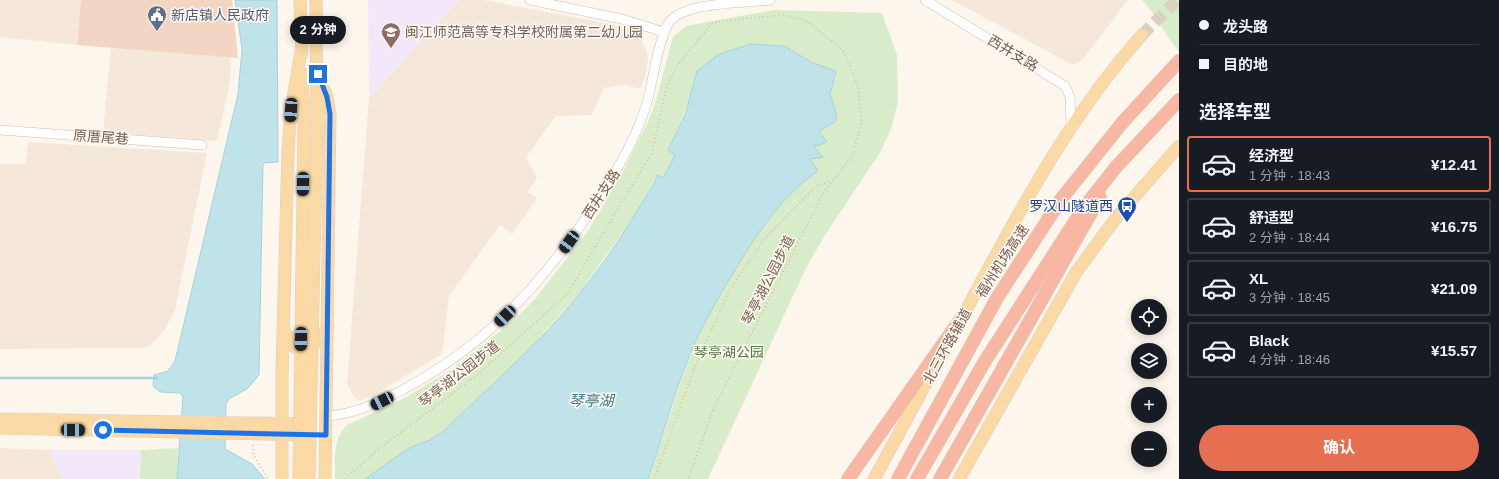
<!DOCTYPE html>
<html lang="zh">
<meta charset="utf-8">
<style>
body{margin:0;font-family:Arial,"Noto Sans SC",sans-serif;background:#20242c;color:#f1f3f6;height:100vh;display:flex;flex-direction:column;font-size:15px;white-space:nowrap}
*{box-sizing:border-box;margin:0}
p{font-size:13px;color:#9ea1a6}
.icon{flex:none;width:22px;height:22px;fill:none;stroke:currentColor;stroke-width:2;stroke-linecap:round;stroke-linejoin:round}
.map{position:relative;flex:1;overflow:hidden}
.details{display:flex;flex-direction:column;background:#171b24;width:320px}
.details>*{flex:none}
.banner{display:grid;align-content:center;height:88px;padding:0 20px;background:#171b24}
.buttons{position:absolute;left:1131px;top:299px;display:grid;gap:8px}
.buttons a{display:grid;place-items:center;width:36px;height:36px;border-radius:50%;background:#171b24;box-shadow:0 2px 10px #0003;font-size:20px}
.end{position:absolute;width:18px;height:18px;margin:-9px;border:5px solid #1a73e8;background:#fff;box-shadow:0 0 0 2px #fff}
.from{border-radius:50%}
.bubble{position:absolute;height:28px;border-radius:14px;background:#171b24;box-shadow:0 2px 10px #0003;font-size:13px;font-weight:700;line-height:28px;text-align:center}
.car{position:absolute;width:12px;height:24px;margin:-12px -6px;border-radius:5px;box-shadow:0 0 3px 1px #0007;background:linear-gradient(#222 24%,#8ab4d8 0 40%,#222 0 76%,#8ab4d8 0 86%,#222 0)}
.banner b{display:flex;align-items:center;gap:14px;height:38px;font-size:15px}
.banner b+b{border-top:1px solid #363941}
.banner i{width:10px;height:10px;background:#f1f3f6}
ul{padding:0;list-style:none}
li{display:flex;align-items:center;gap:12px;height:56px;margin:0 8px 6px;padding:0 12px;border:2px solid #363941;border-radius:4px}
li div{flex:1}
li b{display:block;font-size:15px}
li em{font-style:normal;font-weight:700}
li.on{border-color:#e76f51}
li>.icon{width:36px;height:36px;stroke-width:1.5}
h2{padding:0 20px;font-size:18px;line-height:48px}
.primary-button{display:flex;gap:8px;margin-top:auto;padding:8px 20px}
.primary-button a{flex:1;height:46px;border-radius:24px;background:#e76f51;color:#fff;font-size:16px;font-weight:700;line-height:46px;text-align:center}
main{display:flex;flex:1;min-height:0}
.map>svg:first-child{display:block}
.residential{fill:#f5e8da}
.education{fill:#f3e8fa}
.green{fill:#d8ecc9}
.water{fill:#bfe3e8;stroke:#a5d3da}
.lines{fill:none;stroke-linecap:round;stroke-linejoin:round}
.stream{stroke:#a5d3da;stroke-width:2.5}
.building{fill:#f3d5c3}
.major-tunnel{stroke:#dcd0c4;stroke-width:12;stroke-dasharray:12 6;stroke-linecap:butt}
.minor-casing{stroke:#d1beb0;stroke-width:10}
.major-casing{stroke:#dad1cd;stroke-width:13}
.highway-casing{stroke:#dad1cd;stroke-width:14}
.path{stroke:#d9b8a5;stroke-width:1.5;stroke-dasharray:1 3;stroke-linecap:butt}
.minor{stroke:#fff;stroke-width:9}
.major{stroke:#fbd9a5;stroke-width:12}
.highway{stroke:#f7b7a3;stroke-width:13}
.major-bridge-casing{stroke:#dad1cd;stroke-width:13;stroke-linecap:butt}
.major-bridge{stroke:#fbd9a5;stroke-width:12}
.route{stroke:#1a73e8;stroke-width:5}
.labels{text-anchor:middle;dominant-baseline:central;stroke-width:3;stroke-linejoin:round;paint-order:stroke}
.service-label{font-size:14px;fill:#4e5e75;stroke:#fffaf3;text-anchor:start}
.education-label{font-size:14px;fill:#785e54;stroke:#fffaf3;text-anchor:start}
.street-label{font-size:14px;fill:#7a5c4d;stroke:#fffaf3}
.transit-label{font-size:14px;fill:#164399;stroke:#fffaf3;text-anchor:end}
.park-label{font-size:14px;fill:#537a41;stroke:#fffaf3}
.water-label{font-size:15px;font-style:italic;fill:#437c86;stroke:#fffaf3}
</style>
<main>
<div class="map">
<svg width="1179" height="479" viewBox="0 0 1179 479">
<rect width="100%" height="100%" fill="#fdf6ec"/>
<g class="residential">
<polygon points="0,0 81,0 77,45 0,37"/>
<polygon points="458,0 483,0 631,28 639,35 647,52 648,59 646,73 641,89 625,85 604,88 592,115 556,116 526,157 537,178 528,192 537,198 512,234 500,225 449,296 442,354 376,394 359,401 354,397 347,384 369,98"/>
<polygon points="952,0 1128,0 1084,58 1076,64 1071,64"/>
<polygon points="111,47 229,56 231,68 229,88 217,141 103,132"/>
<polygon points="28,142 207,153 175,310 163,332 150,346 140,348 0,349 0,164 26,164"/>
<polygon points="0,448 53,450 53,458 62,479 0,479"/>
</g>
<g class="education">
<polygon points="368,0 458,0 369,98"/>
<polygon points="53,450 141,450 140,479 62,479 53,458"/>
</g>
<g class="green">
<path d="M1142,0H1179V51C1164,35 1157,15 1142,0Z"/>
<path d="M774,10L882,13L897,55L898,101L891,129L881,151L825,235L806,268L708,479H648L684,373L698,337L716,300L753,240L769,218L802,182L810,159L823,157L814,146L819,131L835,123L837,117L830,94L836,71L813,63L784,46L751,44L719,54L691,97L668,150L675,155L663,178L657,175L636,213L580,292L524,355L445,430L430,440L409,448L365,479H335C335,460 332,440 347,425L401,400L451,370L515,319L534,300L588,231L625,168L648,122L655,104L673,37L686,26Z"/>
<polygon points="178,448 177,479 140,479 141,450"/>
</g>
<g class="water">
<polygon points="235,0 277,0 278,162 263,163 259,375 248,388 229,399 226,404 225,449 252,464 265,479 177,479 183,397 180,393 160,392 153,386 154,375 168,371 175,361 238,94 242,49"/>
<path d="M751,44L784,46L813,63L836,71L830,94L837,116L835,122L819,131L827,142L814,147L823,157L810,159L818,171C782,196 759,231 736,268C723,290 710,312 698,336C677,382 664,432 648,479H365L409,448L430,440L445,430C478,397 513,367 545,333C588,288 624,235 655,181L657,175L663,178L675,155L668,150L686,112L697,71L719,54Z"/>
</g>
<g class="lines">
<polyline class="stream" points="0,378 157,378"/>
</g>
<polygon class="building" points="81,0 232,0 238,58 77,45"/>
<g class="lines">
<polyline class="major-tunnel" points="1142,35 1177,0"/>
<defs>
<g id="minor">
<polyline points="530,0 622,19 664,32"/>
<polyline points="925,0 1065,86 1070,97 1071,126"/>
<polyline points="0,130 202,145"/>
<path d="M326,416C357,414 379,402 406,388C485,345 538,288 588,215C605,188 623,162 636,132C641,121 646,108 649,95C653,77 660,32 671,20C688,2 745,3 770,0"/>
</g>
<g id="major">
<polyline points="300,0 302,53"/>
<polyline points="316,0 317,123"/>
<polyline points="302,73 304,121"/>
<polyline points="318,74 327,97 330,114 325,479"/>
<path d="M956,329C1011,227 1064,122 1142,35"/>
<polyline points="284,330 294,347 306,349 321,340 328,326"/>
<polyline points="0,419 309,424"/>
<polyline points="0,428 309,435"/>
<polyline points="282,479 282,374 288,150 291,110 302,46"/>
<polyline points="874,479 943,352"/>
<polyline points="959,479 1077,271 1116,218 1179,146"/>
</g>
<g id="highway">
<polyline points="848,479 960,320"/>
<polyline points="898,479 997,298 1062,198 1122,123 1179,61"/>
<polyline points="917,479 985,361 1083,209 1116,167 1179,100"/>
<polyline points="940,479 1100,197"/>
</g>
</defs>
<use href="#minor" class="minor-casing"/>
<use href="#major" class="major-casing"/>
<use href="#highway" class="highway-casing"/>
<g class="path">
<polyline points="253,445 253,454 268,479"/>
<polyline points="345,479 377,450 477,375 567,294 652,152 668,81 681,61 713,22 783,15 807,21 843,50 858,86 862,122 852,156 824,192 715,405 688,479"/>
<polyline points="654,479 695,366 730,289 765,238 816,186 832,181"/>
</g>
<use href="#minor" class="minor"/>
<use href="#major" class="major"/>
<use href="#highway" class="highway"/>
<defs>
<g id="major-bridge">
<polyline points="299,479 304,121"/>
<polyline points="309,479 317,123"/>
</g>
</defs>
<use href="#major-bridge" class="major-bridge-casing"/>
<use href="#major-bridge" class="major-bridge"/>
</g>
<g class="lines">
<polyline class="route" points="103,430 326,435 330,114 327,97 318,74"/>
</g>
<defs>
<symbol id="civic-pin" viewBox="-11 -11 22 30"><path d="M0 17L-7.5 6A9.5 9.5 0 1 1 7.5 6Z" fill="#5c6f8a" stroke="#fffaf3"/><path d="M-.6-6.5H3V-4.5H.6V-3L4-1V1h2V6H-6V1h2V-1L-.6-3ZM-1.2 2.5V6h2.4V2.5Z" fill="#fff"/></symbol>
<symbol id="school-pin" viewBox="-11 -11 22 30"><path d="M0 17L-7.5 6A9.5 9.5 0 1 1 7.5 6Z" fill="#8d6e63" stroke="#fffaf3"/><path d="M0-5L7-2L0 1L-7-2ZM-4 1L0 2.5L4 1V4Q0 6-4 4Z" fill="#fff"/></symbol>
<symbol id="bus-pin" viewBox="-11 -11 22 30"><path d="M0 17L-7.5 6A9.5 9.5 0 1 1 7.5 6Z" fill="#1a4fb4" stroke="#fffaf3"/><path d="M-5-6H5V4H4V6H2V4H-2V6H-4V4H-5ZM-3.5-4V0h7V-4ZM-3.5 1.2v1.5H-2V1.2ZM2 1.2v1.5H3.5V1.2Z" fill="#fff"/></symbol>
</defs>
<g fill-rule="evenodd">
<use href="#civic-pin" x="146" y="4" width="22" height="30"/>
<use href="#school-pin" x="380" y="21" width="22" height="30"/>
<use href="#bus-pin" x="1116" y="195" width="22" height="30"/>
</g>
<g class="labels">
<g class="service-label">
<text x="171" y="15">新店镇人民政府</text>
</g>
<g class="education-label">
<text x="405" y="32">闽江师范高等专科学校附属第二幼儿园</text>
</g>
<g class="street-label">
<text transform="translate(1013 53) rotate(31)">西井支路</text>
<text transform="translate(101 137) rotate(4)">原厝尾巷</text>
<text transform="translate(601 194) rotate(-57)">西井支路</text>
<text transform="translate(1002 261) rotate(-57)">福州机场高速</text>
<text transform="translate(768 280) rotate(-63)">琴亭湖公园步道</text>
<text transform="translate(947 346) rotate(-61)">北三环路辅道</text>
<text transform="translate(459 374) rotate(-38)">琴亭湖公园步道</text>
</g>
<g class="transit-label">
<text x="1113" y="206">罗汉山隧道西</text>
</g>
<g class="park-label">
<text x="729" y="352">琴亭湖公园</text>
</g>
<g class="water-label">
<text x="591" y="400">琴亭湖</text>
</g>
</g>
</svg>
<div class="buttons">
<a><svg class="icon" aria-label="locate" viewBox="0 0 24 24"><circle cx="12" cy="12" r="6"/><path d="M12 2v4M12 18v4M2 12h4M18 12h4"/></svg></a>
<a><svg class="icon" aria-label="layers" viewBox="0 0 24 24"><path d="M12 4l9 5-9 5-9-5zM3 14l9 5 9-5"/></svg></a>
<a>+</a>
<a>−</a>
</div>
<i class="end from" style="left:103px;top:430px"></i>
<i class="end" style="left:318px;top:74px"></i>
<div class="bubble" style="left:290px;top:16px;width:56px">2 分钟</div>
<i class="car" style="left:291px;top:110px;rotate:184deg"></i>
<i class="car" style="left:303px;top:184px;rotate:181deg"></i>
<i class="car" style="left:569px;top:242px;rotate:216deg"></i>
<i class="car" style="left:505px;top:316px;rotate:226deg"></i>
<i class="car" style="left:301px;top:339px;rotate:181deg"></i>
<i class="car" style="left:382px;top:401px;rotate:243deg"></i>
<i class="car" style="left:73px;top:430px;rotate:91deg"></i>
</div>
<section class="details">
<div class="banner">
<b><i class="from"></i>龙头路</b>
<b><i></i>目的地</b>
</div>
<h2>选择车型</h2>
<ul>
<li class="on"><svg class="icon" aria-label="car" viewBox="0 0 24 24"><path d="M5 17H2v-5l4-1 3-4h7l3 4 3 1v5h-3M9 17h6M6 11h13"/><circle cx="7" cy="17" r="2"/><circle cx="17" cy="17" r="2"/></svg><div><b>经济型</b><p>1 分钟 · 18:43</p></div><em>¥12.41</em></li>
<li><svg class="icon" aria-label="car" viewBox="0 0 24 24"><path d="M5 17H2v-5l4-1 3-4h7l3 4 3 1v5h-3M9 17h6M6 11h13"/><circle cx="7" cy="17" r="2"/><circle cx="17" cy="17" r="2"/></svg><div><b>舒适型</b><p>2 分钟 · 18:44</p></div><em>¥16.75</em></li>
<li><svg class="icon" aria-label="car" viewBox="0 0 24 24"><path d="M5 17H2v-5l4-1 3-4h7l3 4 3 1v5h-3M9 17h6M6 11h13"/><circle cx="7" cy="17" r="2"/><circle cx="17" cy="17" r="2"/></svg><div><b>XL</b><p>3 分钟 · 18:45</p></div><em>¥21.09</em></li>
<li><svg class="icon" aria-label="car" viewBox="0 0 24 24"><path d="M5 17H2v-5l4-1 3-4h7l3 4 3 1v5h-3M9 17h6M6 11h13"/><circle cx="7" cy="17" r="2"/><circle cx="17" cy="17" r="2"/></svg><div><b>Black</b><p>4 分钟 · 18:46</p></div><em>¥15.57</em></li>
</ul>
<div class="primary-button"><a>确认</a></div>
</section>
</main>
